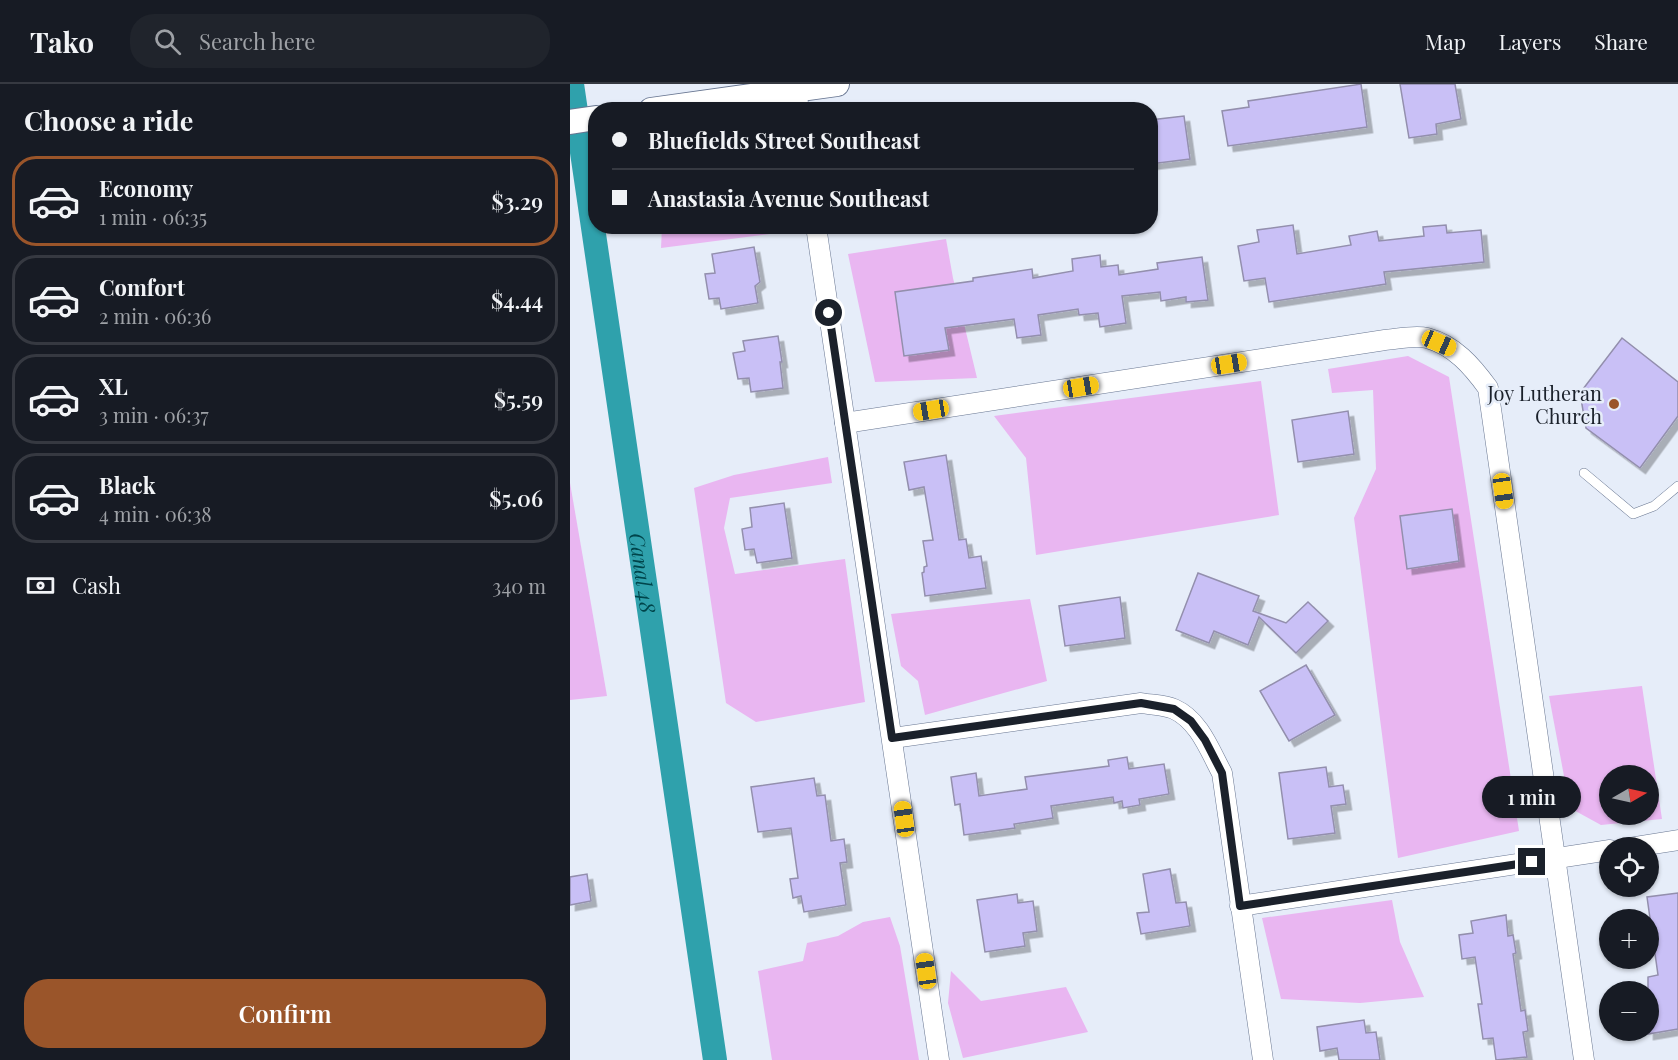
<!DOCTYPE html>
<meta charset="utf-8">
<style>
body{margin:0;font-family:"Playfair Display",serif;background:#20242c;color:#f1f3f6;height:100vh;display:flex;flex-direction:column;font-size:22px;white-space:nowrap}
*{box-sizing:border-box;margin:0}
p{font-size:20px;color:#9ea1a6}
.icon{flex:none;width:33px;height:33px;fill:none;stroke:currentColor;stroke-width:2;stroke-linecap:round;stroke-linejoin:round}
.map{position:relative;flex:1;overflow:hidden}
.details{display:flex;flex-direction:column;background:#171b24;width:570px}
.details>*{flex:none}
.banner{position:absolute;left:18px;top:18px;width:570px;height:132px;border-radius:24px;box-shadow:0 2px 4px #0004;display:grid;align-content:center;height:132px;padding:0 24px;background:#171b24}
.needle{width:39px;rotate:81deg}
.buttons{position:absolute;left:1029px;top:681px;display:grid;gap:12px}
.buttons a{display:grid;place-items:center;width:60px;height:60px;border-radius:50%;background:#171b24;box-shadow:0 2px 4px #0004;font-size:30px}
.end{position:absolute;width:27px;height:27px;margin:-14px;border:8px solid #1b212b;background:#fff;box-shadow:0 0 0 3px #fff}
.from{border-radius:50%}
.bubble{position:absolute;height:42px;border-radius:21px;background:#171b24;box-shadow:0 2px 4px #0004;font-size:20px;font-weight:600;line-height:42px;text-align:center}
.car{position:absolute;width:18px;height:36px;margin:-18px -9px;border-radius:8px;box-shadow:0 0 4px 2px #0007;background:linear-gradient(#f5c518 24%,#345 0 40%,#f5c518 0 76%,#345 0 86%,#f5c518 0)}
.banner b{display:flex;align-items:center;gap:21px;height:57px;font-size:22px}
.banner b+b{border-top:2px solid #363941}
.banner i{width:15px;height:15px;background:#f1f3f6}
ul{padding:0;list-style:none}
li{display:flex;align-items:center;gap:18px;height:90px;margin:0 12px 9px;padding:0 12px;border:3px solid #363941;border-radius:24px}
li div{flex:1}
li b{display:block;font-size:22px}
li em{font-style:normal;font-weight:600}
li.current{border-color:#9a552a}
li>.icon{width:54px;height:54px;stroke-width:1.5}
h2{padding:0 24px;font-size:27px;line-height:72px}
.pay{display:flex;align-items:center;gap:15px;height:66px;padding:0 24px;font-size:22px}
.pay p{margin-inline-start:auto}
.button{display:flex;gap:12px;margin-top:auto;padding:12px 24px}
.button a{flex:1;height:69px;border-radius:24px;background:#9a552a;color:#fff;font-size:24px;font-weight:600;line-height:69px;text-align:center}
header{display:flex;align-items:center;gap:36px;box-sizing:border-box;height:84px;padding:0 30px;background:#171b24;border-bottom:2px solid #363941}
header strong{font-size:28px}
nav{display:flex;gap:33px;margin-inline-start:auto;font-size:21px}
.search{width:420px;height:54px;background:#20242c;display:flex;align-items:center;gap:15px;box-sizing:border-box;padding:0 21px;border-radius:24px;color:#9ea1a6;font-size:22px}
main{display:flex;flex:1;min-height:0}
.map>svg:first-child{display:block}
.green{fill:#e9b6f1;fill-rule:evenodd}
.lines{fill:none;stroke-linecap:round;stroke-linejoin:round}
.canal{stroke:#2fa1ac;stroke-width:24}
.building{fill:#c9c0f6;stroke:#938fad;stroke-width:1.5;filter:url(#shadow)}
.service-casing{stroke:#687691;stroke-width:10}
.minor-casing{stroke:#687691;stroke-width:21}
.tertiary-casing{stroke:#687691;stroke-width:26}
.service{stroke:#fff;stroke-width:9}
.minor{stroke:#fff;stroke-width:20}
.tertiary{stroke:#fff;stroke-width:24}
.route{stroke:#1b212b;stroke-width:8}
.poi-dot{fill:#9a552a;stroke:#e6edf9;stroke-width:2}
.labels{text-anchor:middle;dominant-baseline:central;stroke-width:5;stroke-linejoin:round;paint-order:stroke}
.poi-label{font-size:20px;fill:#1b212b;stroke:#e6edf9;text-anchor:end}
.water-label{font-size:21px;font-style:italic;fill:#00454b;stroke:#e6edf9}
</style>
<header>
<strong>Tako</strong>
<div class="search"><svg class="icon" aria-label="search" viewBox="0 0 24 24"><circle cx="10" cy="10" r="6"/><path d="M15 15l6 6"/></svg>Search here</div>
<nav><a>Map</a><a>Layers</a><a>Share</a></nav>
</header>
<main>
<section class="details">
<h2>Choose a ride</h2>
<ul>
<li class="current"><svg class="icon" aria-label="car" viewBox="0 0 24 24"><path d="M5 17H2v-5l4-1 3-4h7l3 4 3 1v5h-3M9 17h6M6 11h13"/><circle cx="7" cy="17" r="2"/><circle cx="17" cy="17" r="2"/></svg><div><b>Economy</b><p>1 min · 06:35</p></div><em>$3.29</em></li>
<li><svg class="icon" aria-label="car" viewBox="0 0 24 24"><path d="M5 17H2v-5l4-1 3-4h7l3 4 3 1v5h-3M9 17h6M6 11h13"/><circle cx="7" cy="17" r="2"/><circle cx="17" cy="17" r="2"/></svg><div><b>Comfort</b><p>2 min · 06:36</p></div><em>$4.44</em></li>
<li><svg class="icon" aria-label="car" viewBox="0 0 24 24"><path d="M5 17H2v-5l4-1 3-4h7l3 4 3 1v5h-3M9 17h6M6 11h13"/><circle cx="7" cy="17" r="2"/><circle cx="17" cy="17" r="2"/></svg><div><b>XL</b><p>3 min · 06:37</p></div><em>$5.59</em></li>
<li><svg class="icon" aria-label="car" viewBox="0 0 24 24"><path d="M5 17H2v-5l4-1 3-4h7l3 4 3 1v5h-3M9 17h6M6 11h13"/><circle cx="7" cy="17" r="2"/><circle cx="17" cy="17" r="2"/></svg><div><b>Black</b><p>4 min · 06:38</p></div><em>$5.06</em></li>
</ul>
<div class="pay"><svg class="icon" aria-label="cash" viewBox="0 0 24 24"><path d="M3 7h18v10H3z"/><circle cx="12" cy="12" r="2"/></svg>Cash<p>340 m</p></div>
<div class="button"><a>Confirm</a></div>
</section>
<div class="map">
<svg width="1108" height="976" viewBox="0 0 1108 976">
<defs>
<filter id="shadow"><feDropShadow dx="5.5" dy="5.5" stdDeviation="0" flood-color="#0004"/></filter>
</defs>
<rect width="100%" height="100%" fill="#e6edf9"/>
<g class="green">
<polygon points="231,143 231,146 91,164 92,143"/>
<polygon points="376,155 383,194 407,294 305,298 278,170"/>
<polygon points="838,272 879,293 949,747 828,774 784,434 806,385 803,306 762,309 758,285"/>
<polygon points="691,297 709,431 466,471 456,374 424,332"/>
<polygon points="258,373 262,399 160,414 154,444 165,490 275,475 295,618 186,638 156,619 124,404 164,391"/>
<polygon points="0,399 37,612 0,616"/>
<polygon points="460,515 477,597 355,631 348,597 331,582 321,530"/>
<path d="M1072,602L1092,735L1031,741L1000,724L979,612ZM1040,692H1078V730H1040Z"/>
<polygon points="822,816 830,858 854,913 790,919 711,915 692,834"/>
<polygon points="320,833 330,862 349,976 202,976 188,887 233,877 237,859 268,852 293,838"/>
<polygon points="381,887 411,917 496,903 518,948 393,974 378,919"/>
</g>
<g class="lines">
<path class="canal" id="s1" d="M2,0L145,976"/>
</g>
<g class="building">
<polygon points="791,0 797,43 658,62 652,27 679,23 678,17"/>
<polygon points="830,0 885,0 891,35 866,40 867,50 839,54"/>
<polygon points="614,32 620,75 580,80 580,36"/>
<polygon points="723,141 727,170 781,161 779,152 807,147 809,157 854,152 853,143 876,141 877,149 911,146 914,178 814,188 816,200 699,218 695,194 674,197 668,162 689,158 687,146"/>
<polygon points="184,163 190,198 185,202 188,219 151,225 149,214 139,215 135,190 145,189 142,170"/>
<polygon points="530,171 531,183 548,181 549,191 588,185 587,179 632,173 638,216 616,218 616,213 591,217 590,208 552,212 556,239 530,243 528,229 509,231 508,225 468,231 471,251 447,254 444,235 375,244 379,266 334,272 325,208 403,197 403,194 462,185 463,194 503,187 502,175"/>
<polygon points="208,252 212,278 210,278 213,304 181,308 179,294 168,295 163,269 175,267 173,257"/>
<polygon points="1052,254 1108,298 1108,332 1070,384 1016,344 1010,309"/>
<polygon points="778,327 784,370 728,378 722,336"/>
<polygon points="376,371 389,456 396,455 399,474 411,472 416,504 355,512 352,489 354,488 354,483 357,482 353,457 363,456 354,403 339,406 334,378"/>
<polygon points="214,419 222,474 187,479 184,465 175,466 172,445 182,443 180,424"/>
<polygon points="882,425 889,477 837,485 830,432"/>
<polygon points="628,489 689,512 683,527 716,539 738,518 758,537 726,569 689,533 678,561 644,547 639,559 606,546"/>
<polygon points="550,513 555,554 495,562 489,522"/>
<polygon points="736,581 765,631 719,657 690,607"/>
<polygon points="557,673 559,685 594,680 599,710 569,715 570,721 553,724 552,717 544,719 543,713 481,722 483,734 444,740 445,744 394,751 390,720 385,721 381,693 406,689 409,712 457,705 455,693 539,682 538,676"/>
<polygon points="756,683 759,703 773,701 776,720 761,722 765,749 718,755 709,689"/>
<polygon points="244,694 247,712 255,711 261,757 274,755 277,778 270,779 276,821 234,828 231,812 223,814 220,795 228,794 221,744 188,748 181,703"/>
<polygon points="600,785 606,819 616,818 620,842 571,850 567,829 579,828 573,790"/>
<polygon points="17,790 21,817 0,821 0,793"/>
<polygon points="1108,809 1108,945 1078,950 1078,893 1088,891 1077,813"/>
<polygon points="447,810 448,819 463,817 467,847 453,849 455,862 415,868 407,816"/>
<polygon points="936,831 938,852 943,851 946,869 943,870 951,927 955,926 958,947 953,948 957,973 926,976 923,954 913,955 908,920 912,920 905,873 892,875 889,851 903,849 901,837"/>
<polygon points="794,936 796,949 806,948 810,976 769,976 767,964 750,967 747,943"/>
</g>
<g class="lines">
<defs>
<polyline id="service" points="1014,389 1063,430 1084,422 1108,402"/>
<g id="minor">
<polyline points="226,6 229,26"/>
<polyline points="246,142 369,976"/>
<path d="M275,339L815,256C827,255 845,251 857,254C884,261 902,282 918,304L1014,976"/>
<path d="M323,654L571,619C582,621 595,621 604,625C629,636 640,667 652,689L693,976"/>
<polyline points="1058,764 1108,756"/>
<polyline points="670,822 1040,766"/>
</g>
<g id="tertiary">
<polyline points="81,26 267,0"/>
<polyline points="0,38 26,34"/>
</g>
</defs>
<use href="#service" class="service-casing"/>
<use href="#minor" class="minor-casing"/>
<use href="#tertiary" class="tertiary-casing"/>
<use href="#service" class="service"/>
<use href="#minor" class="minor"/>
<use href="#tertiary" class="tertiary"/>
</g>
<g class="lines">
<polyline class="route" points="259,229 322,654 571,619 604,625 621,637 635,656 652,689 670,822 962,778"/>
</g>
<circle class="poi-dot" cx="1044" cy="320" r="6"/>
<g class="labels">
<g class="poi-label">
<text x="1032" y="308">Joy Lutheran<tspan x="1032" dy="23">Church</tspan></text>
</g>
<g class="water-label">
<text stroke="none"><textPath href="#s1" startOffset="494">Canal 48</textPath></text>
</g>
</g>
</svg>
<div class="buttons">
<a><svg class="needle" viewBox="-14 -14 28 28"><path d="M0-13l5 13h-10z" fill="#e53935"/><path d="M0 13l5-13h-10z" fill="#9ea1a6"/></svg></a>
<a><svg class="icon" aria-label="locate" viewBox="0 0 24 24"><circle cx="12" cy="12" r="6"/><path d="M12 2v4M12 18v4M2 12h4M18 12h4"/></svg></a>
<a>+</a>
<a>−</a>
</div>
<i class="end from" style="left:259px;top:229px"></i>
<i class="end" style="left:962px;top:778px"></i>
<div class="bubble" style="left:912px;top:692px;width:99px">1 min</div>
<i class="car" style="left:869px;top:259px;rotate:114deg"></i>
<i class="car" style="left:659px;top:280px;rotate:81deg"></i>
<i class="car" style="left:511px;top:303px;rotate:81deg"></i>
<i class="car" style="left:361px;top:326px;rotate:261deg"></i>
<i class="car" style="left:933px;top:407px;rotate:172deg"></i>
<i class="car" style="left:334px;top:735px;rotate:352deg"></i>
<i class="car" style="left:356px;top:887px;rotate:352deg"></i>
<div class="banner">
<b><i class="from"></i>Bluefields Street Southeast</b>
<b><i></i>Anastasia Avenue Southeast</b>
</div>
</div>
</main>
